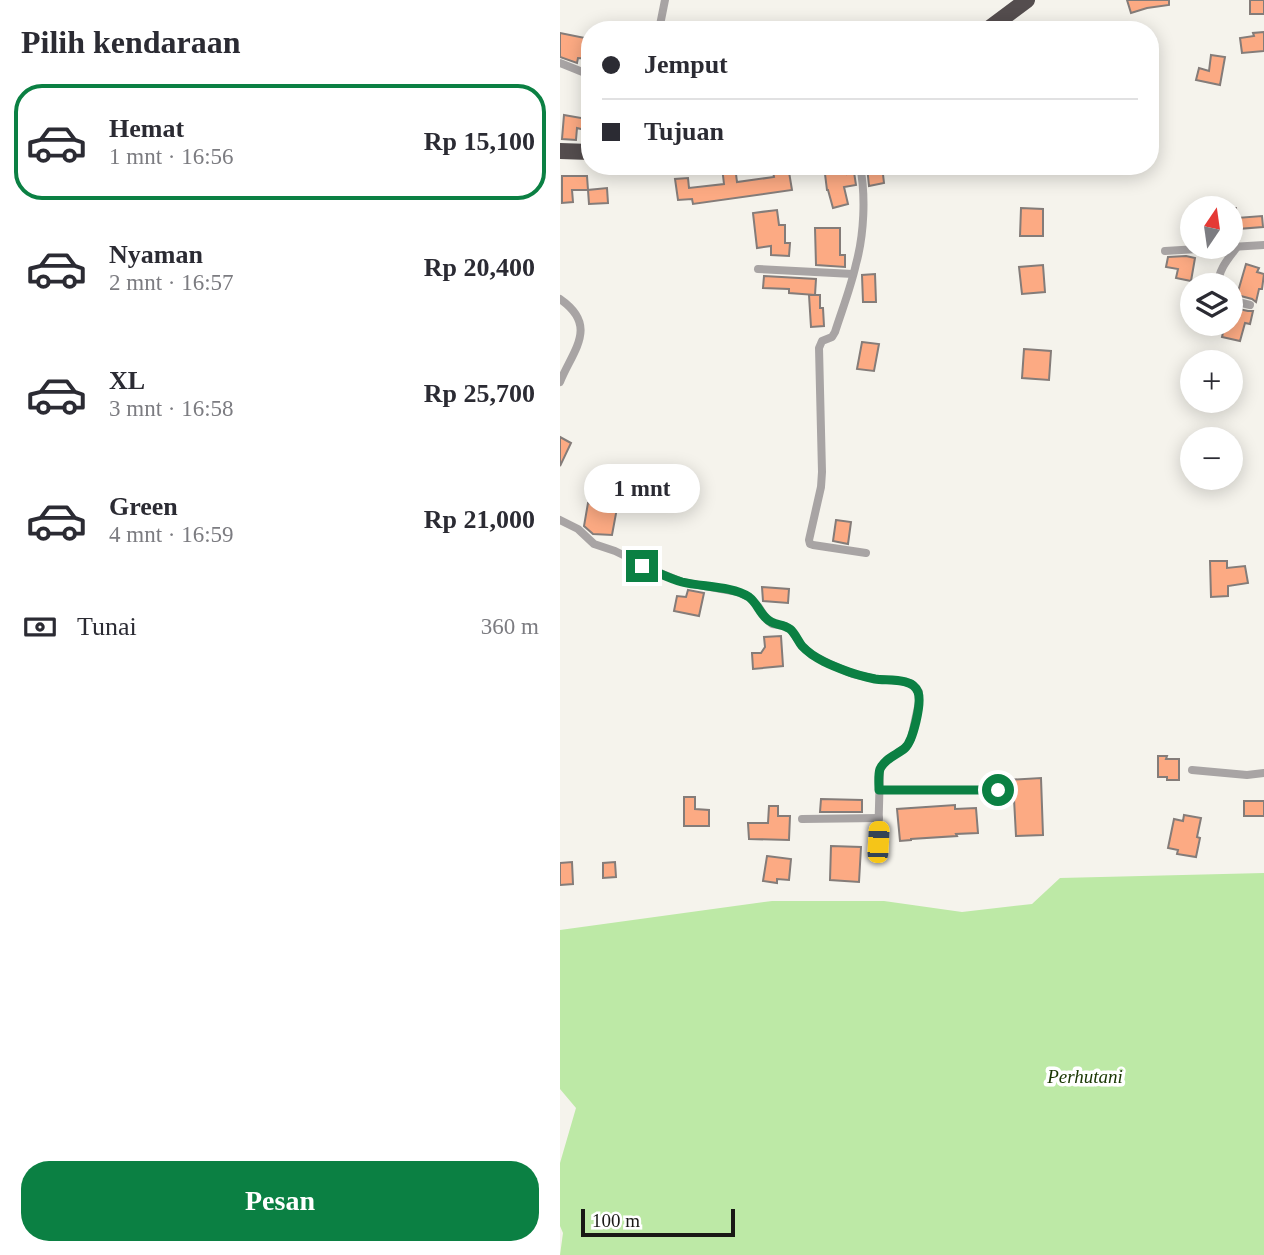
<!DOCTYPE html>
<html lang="id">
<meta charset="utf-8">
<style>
body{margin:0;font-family:"Times New Roman",serif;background:#f2f2f3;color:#2b2b33;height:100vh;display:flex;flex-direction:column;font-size:26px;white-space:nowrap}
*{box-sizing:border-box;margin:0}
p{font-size:23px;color:#7c7c81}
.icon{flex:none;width:38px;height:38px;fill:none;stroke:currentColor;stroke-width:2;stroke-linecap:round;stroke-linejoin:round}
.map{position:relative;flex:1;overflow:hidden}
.details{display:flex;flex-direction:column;background:#fff;width:560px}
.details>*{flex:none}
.banner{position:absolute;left:21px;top:21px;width:578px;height:154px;border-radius:28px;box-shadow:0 4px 18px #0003;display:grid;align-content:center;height:154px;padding:0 21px;background:#fff}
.needle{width:46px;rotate:13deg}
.fabs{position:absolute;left:620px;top:196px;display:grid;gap:14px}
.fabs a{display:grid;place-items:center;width:63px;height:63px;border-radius:50%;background:#fff;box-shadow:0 4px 18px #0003;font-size:35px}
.scale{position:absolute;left:21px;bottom:18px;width:154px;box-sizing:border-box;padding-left:7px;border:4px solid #191815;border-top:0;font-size:19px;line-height:24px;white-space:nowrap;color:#191815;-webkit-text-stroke:5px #fff;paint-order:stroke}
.end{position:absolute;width:32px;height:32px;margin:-16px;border:9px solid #0b8043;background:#fff;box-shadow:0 0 0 4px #fff}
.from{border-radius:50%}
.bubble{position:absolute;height:49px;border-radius:24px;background:#fff;box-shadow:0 4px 18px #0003;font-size:23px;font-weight:700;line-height:49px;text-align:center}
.car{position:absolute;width:21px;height:42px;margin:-21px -10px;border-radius:9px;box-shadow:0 0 5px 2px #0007;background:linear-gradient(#f5c518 24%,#345 0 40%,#f5c518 0 76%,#345 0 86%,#f5c518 0)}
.banner b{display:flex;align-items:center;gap:24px;height:66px;font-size:26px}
.banner b+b{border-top:2px solid #e1e1e2}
.banner i{width:18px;height:18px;background:#2b2b33}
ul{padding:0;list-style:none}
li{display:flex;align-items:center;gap:21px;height:116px;margin:0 14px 10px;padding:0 7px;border:4px solid transparent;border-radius:28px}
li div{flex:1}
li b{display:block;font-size:26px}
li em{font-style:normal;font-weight:700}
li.current{border-color:#0b8043}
li>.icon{width:63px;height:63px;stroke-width:1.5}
h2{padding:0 21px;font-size:32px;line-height:84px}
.pay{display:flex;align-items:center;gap:18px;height:77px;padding:0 21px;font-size:26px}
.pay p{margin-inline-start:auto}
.button{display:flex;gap:14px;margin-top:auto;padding:14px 21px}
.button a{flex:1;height:80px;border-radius:28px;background:#0b8043;color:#fff;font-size:28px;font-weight:700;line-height:80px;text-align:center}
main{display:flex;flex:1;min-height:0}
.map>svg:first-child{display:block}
.green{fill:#bde9a6}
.building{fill:#fcaa83;stroke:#847c79;stroke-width:2}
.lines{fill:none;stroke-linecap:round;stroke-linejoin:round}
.street{stroke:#a8a4a4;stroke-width:8}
.highway{stroke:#544d4e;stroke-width:16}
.route{stroke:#0b8043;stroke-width:9}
.labels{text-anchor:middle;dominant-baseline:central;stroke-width:7;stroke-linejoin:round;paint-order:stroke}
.park-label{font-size:19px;font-style:italic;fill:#193602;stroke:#fff}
</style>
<main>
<section class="details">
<h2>Pilih kendaraan</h2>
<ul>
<li class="current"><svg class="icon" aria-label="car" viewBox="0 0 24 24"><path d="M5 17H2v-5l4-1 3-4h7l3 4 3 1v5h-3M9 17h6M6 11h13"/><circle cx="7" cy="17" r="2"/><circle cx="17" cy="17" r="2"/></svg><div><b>Hemat</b><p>1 mnt · 16:56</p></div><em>Rp 15,100</em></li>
<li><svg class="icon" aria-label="car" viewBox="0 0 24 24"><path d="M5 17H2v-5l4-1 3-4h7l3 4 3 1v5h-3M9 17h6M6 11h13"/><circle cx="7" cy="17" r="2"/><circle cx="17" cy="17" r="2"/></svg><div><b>Nyaman</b><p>2 mnt · 16:57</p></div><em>Rp 20,400</em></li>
<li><svg class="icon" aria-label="car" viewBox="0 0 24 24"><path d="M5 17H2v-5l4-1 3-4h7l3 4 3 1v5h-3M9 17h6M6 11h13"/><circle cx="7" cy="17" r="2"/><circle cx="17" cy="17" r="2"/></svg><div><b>XL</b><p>3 mnt · 16:58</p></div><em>Rp 25,700</em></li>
<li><svg class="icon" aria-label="car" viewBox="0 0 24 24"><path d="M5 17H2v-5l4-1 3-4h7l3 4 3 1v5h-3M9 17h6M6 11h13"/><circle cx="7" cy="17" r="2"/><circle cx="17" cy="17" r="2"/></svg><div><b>Green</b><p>4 mnt · 16:59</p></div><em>Rp 21,000</em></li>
</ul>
<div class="pay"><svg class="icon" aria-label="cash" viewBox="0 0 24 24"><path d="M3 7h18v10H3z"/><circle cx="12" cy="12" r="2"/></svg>Tunai<p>360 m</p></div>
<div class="button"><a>Pesan</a></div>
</section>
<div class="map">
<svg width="704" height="1255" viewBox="0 0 704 1255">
<rect width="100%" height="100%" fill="#f5f3ec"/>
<polygon class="green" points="704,873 704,1255 0,1255 3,1233 0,1226 0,1163 16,1108 0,1089 0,930 212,901 324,901 402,912 472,904 500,878"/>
<g class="building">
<polygon points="567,0 609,0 609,5 587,8 571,13"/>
<rect x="690" y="0" width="14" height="14"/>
<polygon points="704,32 704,51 682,53 680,38 694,36 693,33"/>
<polygon points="0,33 30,39 30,59 18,58 17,63 0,57"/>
<polygon points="651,55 665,57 660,85 636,80 639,68 649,71"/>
<polygon points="4,115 27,119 25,130 17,128 16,140 2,139"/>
<polygon points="175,166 177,182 214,177 212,166 228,166 232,190 133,204 132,199 118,200 115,179 128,178 129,188 164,184 162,167"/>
<polygon points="264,166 286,166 287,174 294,172 296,185 284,187 288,204 273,208 268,190 267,190"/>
<polygon points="307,166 322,166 324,183 309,186"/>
<polygon points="2,176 27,176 28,190 12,190 13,202 2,203"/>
<polygon points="47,188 48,203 29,204 28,190"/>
<polygon points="461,208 483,209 483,236 460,236"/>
<polygon points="670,208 676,208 677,218 702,216 703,227 678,229 679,240 670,240"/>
<polygon points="217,210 219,225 225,225 225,243 230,243 229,256 211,255 211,246 197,248 193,213"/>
<polygon points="255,228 280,228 280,255 285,255 285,267 256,265"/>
<polygon points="626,256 635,258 631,281 616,278 618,269 606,267 608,257"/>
<polygon points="686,264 699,268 697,272 704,274 702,289 699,289 696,302 692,299 677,295"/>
<polygon points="483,265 485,292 462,294 459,267"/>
<polygon points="315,274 316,302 303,302 302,275"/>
<polygon points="204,276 256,279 255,295 229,293 229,289 203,288"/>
<polygon points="249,295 260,295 260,308 263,308 264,326 251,327"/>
<polygon points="674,308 688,311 693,311 690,324 685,323 680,341 662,337 665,324 670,324 670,309 674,310"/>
<polygon points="302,342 319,344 314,371 297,369"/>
<polygon points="464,349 491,351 489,380 462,378"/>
<polygon points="0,437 11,443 0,466"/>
<polygon points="28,503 57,508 52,535 33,534 24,526"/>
<polygon points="276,520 291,522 288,544 273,541"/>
<polygon points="650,561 667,561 667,568 685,566 688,583 668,586 668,596 651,597"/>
<polygon points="202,587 229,589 228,603 203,601"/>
<polygon points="128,590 144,593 139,616 114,611 117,596 126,597"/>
<polygon points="221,636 223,666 193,669 192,653 201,653 205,647 204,637"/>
<polygon points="598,756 607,756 606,759 619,759 619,780 607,780 607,777 598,777"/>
<polygon points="481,778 483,835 456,836 454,799 448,800 447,780"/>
<polygon points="124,797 135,797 135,809 149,810 149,826 124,826"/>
<polygon points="261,799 302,800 302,812 260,812"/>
<rect x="684" y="801" width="20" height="15"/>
<polygon points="395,805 395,809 416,808 418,833 396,834 397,836 351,839 351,840 340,841 337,809"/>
<polygon points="209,806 218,806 218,816 230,816 229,840 189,839 188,823 208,823"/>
<polygon points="624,815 641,818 637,837 640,838 636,857 617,854 618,850 608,848 614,819 623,821"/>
<polygon points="271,846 301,847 299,882 270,880"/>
<polygon points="207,856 231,859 229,880 217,879 217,883 203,881"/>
<polygon points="12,862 13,884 0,885 0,863"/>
<polygon points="55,862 56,877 43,878 43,863"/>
</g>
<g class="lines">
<g class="street">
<polyline points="99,30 105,0"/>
<polyline points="0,63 30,75"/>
<path d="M300,166C306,196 304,235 296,264C291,287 282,310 275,332L272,337L262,341L259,348L262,472L261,487L249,540L250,544L253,545L306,553"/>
<polyline points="605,251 704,245"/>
<polyline points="198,269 293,274"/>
<path d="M658,285C658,270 668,259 677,247"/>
<path d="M0,299C39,326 13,350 0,382"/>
<polyline points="670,300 690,305"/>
<polyline points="0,520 18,529 34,544 55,551 100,573 122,582 178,592 189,597 198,606 207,620 212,624 225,626 231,630 242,646 252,655 272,665 293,674 316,679 340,681 350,683 355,687 359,692 359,702 351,739 346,747 327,760 320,769 318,843"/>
<polyline points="632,770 687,775 704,773"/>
<polyline points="319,790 438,790"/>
<polyline points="242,819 319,818"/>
</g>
<g class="highway">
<polyline points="427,30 467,0"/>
<polyline points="0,151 30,152"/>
</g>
</g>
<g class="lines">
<path class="route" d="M82,566C95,571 108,578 122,582C142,587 172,586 189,597C197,603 199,612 206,618C213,626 222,623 230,629C235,633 238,641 242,646C254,659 273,666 289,672C297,675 306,677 315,679C327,681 353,677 358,692C362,703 353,741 345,748C337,755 325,758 320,769C318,775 319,784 319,790H438"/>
</g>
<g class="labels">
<g class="park-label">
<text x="525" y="1076">Perhutani</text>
</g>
</g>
</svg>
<div class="fabs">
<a><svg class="needle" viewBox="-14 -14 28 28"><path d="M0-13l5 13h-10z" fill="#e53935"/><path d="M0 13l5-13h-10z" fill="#7c7c81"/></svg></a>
<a><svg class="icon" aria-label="layers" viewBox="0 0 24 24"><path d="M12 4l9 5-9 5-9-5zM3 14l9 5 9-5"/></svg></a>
<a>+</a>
<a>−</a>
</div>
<div class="scale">100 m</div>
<i class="end from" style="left:438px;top:790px"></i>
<i class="end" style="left:82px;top:566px"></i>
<div class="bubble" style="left:24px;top:464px;width:116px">1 mnt</div>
<i class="car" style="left:318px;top:842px;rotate:3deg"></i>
<div class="banner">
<b><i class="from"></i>Jemput</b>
<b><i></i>Tujuan</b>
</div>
</div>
</main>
